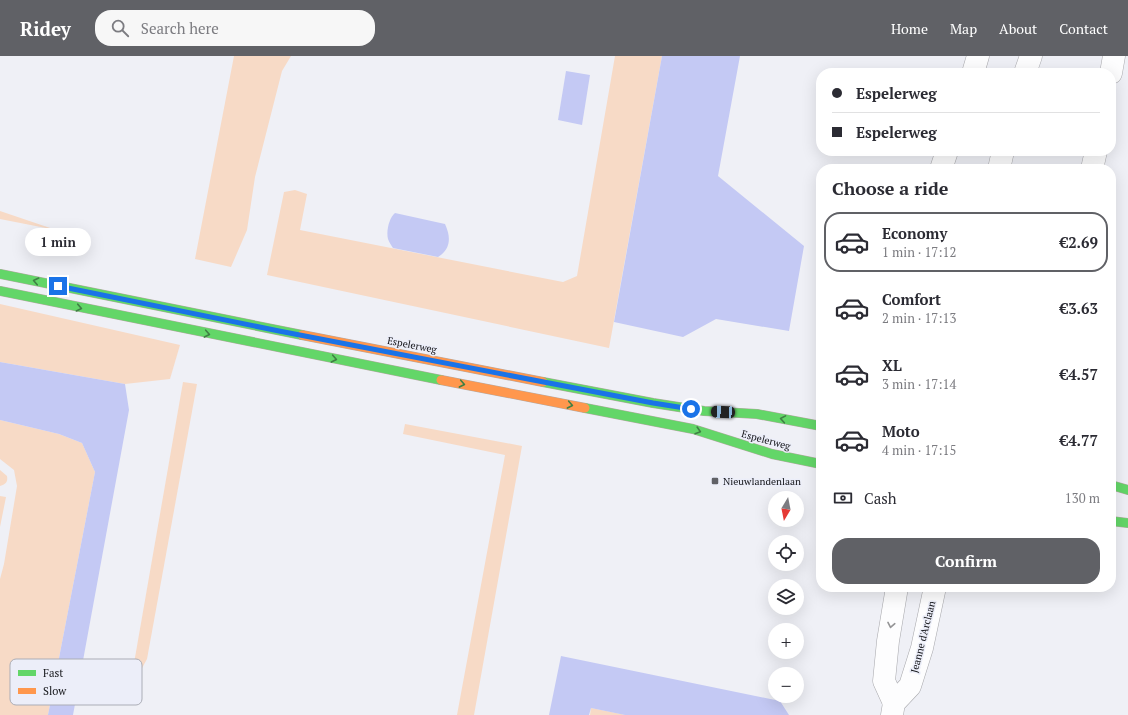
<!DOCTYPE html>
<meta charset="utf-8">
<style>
body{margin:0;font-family:"PT Serif",serif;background:#f7f7f7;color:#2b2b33;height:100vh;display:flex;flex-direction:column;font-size:15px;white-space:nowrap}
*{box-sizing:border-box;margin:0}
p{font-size:13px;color:#7c7c81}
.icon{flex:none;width:22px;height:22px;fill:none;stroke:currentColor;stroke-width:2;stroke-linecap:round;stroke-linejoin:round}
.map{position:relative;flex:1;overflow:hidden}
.panel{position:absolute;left:816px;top:108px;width:300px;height:428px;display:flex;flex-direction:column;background:#fff;border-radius:16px;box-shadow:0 4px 16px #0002}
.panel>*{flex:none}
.banner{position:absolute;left:816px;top:12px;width:300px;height:88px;border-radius:16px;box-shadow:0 4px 16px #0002;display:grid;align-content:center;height:88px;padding:0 16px;background:#fff}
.needle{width:26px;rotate:190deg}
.buttons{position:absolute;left:768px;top:435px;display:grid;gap:8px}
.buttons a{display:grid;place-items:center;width:36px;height:36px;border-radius:50%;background:#fff;box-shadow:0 4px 16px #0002;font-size:20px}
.end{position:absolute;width:18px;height:18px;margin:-9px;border:5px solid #1a73e8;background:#fff;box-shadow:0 0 0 2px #fff}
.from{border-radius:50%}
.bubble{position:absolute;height:28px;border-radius:14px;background:#fff;box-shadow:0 4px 16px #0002;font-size:13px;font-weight:700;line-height:28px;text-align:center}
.car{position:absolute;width:12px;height:24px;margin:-12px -6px;border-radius:5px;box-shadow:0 0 3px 1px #0007;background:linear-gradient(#222 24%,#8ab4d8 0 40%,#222 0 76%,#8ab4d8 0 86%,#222 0)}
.banner b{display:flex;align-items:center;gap:14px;height:38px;font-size:15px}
.banner b+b{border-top:1px solid #e1e1e2}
.banner i{width:10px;height:10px;background:#2b2b33}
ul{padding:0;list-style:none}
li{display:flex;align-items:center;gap:12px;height:60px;margin:0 8px 6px;padding:0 8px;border:2px solid transparent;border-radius:16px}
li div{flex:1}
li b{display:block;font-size:15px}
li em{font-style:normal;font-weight:700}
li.selected{border-color:#606166}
li>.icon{width:36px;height:36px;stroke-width:1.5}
h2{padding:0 16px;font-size:18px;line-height:48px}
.pay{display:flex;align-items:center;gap:10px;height:44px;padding:0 16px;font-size:15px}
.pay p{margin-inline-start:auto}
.button{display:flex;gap:8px;margin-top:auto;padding:8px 16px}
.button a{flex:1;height:46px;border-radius:16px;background:#606166;color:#fff;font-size:16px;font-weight:700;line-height:46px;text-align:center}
header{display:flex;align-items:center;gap:24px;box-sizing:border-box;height:56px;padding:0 20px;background:#606166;color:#fff}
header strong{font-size:19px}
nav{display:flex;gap:22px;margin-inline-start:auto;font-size:14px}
.search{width:280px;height:36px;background:#f7f7f7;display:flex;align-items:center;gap:10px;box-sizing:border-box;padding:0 14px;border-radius:16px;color:#7c7c81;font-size:15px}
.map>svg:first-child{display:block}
.green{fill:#f7dac6}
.water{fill:#c4c9f4}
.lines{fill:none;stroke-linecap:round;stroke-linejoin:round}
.street-casing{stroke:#a8a8ac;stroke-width:23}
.fast-casing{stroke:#b4a9a2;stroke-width:10}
.slow-casing{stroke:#b4a9a2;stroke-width:10}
.street{stroke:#fdfdfe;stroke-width:22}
.fast{stroke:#63d668;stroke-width:9}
.slow{stroke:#ff974d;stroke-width:9}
.oneway{stroke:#3f7f44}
.oneway2{stroke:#949496}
.route{stroke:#1a73e8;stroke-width:5}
.poi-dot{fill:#606166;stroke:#eceef9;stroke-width:1.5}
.labels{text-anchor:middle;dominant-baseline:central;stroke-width:3;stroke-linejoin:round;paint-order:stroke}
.street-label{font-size:10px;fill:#131418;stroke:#eceef9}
.poi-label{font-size:10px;fill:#131418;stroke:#eceef9;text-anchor:start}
.key{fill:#eceef9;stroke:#abadb6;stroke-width:1}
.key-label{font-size:11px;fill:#131418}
</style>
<header>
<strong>Ridey</strong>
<div class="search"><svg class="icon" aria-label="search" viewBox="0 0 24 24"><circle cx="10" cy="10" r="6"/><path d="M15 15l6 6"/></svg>Search here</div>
<nav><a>Home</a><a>Map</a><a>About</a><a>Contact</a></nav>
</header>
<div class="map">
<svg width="1128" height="659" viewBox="0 0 1128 659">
<rect width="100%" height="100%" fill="#eff0f6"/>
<g class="green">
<polygon points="234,0 291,0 282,15 255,121 247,174 231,211 195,203"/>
<polygon points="615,0 662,0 609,292 267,219 284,136 295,134 307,138 300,174 563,226 577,220"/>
<polygon points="0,155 56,174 0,163"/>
<polygon points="0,248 180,289 170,323 125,328 0,306"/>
<polygon points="183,326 197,328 147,603 129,636"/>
<polygon points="0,364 59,378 82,387 95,416 48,659 0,659 0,523 4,508 17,430 14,414 0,403"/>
<polygon points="405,368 522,390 474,659 457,659 505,399 403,378"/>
<path d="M0,414L7,420C8,426 6,428 0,430Z"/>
<polygon points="0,440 6,441 0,471"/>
<polygon points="591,652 626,659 590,659"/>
</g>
<g class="water">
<polygon points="662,0 740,0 718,120 804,190 789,275 716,263 683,281 614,266"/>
<polygon points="566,15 590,19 582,69 558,64"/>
<path d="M395,157L445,168C451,181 451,193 438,201L393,192C391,189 389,186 388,183C386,175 389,162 395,157Z"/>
<polygon points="0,306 125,328 129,354 73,659 48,659 95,416 82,387 59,378 0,364"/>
<polygon points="561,600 780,645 789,659 625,659 591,652 589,659 549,659"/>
</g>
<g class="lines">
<defs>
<g id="street">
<polyline points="973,17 978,0"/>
<polyline points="1025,17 1031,0"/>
<polyline points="1111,17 1114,0"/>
<polyline points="941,113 947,95"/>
<polyline points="999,113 1003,95"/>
<polyline points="1092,113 1096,95"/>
<polyline points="894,647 884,625 888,585 897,531"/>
<polyline points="892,659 894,647 910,630 922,592 935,531"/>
</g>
<g id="fast">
<polyline points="0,218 302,279"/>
<polyline points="0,235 441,324"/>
<polyline points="543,326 653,347 704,355 757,358 821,370"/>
<polyline points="585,352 693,373 772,398 821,408"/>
<polyline points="1111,429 1128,434"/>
<polyline points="1111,465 1128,467"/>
</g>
<g id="slow">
<polyline points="302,279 543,326"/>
<polyline points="441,324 585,352"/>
</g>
</defs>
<use href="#street" class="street-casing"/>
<use href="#fast" class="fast-casing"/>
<use href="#slow" class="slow-casing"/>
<use href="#street" class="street"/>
<use href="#fast" class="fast"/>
<use href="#slow" class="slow"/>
</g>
<defs><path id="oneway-chevron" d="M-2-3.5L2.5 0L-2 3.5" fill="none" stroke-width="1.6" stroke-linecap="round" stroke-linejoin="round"/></defs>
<g class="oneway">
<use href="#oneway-chevron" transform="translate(36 225) rotate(-168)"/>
<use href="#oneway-chevron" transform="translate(79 252) rotate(12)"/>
<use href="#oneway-chevron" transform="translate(207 278) rotate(11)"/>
<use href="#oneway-chevron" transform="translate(334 303) rotate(11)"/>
<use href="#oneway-chevron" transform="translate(462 328) rotate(11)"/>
<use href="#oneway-chevron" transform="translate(570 349) rotate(11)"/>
<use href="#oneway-chevron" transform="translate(783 363) rotate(-170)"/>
<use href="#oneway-chevron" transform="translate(698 375) rotate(17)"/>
</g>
<use class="oneway2" href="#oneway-chevron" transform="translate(891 569) rotate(101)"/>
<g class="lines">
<polyline class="route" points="58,230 279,275 653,347 691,353"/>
</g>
<rect class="poi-dot" x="711" y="421" width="8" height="8" rx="2"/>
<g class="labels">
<g class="street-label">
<text transform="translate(412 289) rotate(11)">Espelerweg</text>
<text transform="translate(766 384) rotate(15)">Espelerweg</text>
<text transform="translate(923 581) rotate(-76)">Jeanne d'Arclaan</text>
</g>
<g class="poi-label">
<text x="723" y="425">Nieuwlandenlaan</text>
</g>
</g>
<rect x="10" y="603" width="132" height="46" rx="6" class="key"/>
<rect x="18" y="614" width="18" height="6" fill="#63d668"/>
<rect x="18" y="632" width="18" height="6" fill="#ff974d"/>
<g class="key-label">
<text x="43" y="621">Fast</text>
<text x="43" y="639">Slow</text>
</g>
</svg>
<div class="buttons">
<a><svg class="needle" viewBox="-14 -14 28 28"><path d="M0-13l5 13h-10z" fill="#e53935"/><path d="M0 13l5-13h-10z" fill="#7c7c81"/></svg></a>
<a><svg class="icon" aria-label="locate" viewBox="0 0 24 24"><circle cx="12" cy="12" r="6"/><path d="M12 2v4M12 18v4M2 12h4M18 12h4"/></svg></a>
<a><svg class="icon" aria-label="layers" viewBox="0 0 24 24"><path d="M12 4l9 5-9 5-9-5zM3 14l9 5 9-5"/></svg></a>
<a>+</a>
<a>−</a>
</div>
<i class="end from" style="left:691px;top:353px"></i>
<i class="end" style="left:58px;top:230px"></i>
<div class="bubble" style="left:25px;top:172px;width:66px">1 min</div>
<i class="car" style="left:723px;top:356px;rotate:273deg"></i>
<div class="banner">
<b><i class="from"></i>Espelerweg</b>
<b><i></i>Espelerweg</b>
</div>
<section class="panel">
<h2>Choose a ride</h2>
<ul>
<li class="selected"><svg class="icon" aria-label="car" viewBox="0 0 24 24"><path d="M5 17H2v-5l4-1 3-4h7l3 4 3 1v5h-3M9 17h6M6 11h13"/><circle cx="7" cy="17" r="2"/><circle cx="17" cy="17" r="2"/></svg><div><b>Economy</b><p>1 min · 17:12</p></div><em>€2.69</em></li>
<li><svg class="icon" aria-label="car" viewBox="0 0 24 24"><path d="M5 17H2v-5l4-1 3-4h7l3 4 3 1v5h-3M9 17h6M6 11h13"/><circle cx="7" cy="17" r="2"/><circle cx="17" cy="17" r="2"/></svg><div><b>Comfort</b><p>2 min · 17:13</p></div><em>€3.63</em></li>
<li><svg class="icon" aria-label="car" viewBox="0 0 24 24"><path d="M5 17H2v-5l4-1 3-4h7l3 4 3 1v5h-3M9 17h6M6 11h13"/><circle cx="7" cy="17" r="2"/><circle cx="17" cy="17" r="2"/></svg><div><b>XL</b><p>3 min · 17:14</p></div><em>€4.57</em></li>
<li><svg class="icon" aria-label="car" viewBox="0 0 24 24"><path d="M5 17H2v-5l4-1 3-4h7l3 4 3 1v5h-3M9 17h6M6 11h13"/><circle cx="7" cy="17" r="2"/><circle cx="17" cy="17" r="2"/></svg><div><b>Moto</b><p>4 min · 17:15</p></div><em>€4.77</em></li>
</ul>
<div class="pay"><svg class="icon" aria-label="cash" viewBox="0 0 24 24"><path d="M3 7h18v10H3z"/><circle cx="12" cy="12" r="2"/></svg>Cash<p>130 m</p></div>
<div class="button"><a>Confirm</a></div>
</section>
</div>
